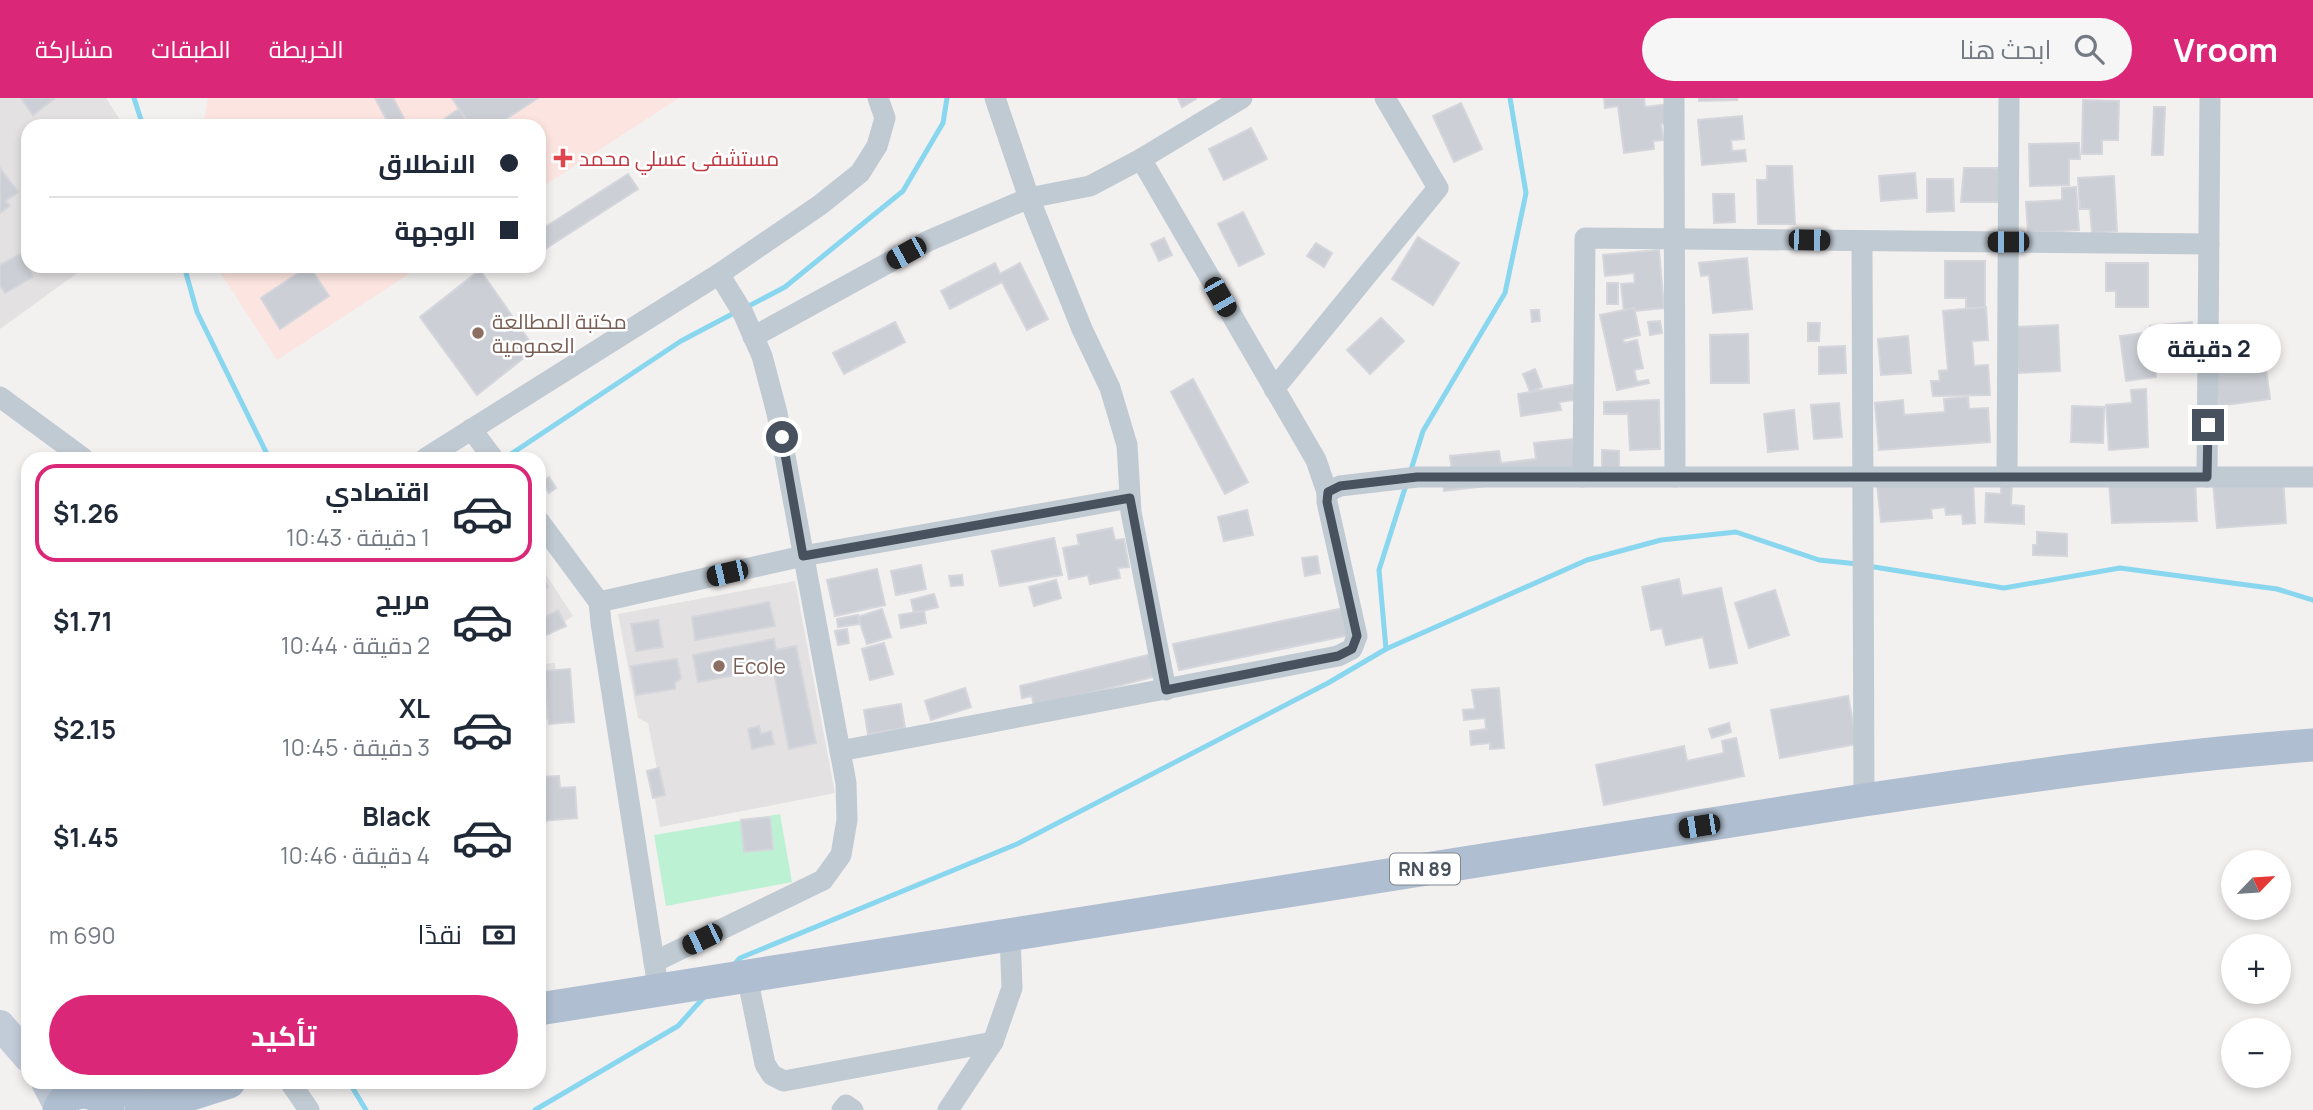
<!DOCTYPE html>
<html lang="ar">
<meta charset="utf-8">
<style>
body{margin:0;font-family:Manrope,Cairo,sans-serif;background:#f6f6f7;color:#1f2937;direction:rtl;height:100vh;display:flex;flex-direction:column;font-size:26px;white-space:nowrap}
*{box-sizing:border-box;margin:0}
p{font-size:23px;color:#747a83}
.icon{flex:none;width:38px;height:38px;fill:none;stroke:currentColor;stroke-width:2;stroke-linecap:round;stroke-linejoin:round}
.map{position:relative;flex:1;overflow:hidden;direction:ltr}
.panel{position:absolute;left:21px;top:354px;width:525px;height:637px;display:flex;flex-direction:column;background:#fff;border-radius:21px;box-shadow:0 4px 10px #0003;direction:rtl}
.panel>*{flex:none}
.banner{position:absolute;left:21px;top:21px;width:525px;height:154px;border-radius:21px;box-shadow:0 4px 10px #0003;direction:rtl;display:grid;align-content:center;height:154px;padding:0 28px;background:#fff}
.needle{width:46px;rotate:65deg}
.controls{position:absolute;left:2221px;top:752px;display:grid;gap:14px}
.controls a{display:grid;place-items:center;width:70px;height:70px;border-radius:50%;background:#fff;box-shadow:0 4px 10px #0003;font-size:35px}
.end{position:absolute;width:32px;height:32px;margin:-16px;border:9px solid #47525e;background:#fff;box-shadow:0 0 0 4px #fff}
.from{border-radius:50%}
.bubble{position:absolute;height:49px;border-radius:24px;background:#fff;box-shadow:0 4px 10px #0003;font-size:23px;font-weight:700;line-height:49px;text-align:center;direction:rtl}
.car{position:absolute;width:21px;height:42px;margin:-21px -10px;border-radius:9px;box-shadow:0 0 5px 2px #0007;background:linear-gradient(#222 24%,#8ab4d8 0 40%,#222 0 76%,#8ab4d8 0 86%,#222 0)}
.banner b{display:flex;align-items:center;gap:24px;height:66px;font-size:26px}
.banner b+b{border-top:2px solid #e0e1e3}
.banner i{width:18px;height:18px;background:#1f2937}
ul{padding:12px 0 0;list-style:none}
li{display:flex;align-items:center;gap:21px;height:98px;margin:0 14px 10px;padding:0 14px;border:4px solid transparent;border-radius:21px}
li div{flex:1}
li b{display:block;font-size:26px}
li em{font-style:normal;font-weight:700}
li.selected{border-color:#db2777}
li>.icon{width:63px;height:63px;stroke-width:1.5}
.pay{display:flex;align-items:center;gap:18px;height:77px;padding:0 28px;font-size:26px}
.pay p{margin-inline-start:auto}
.cta{display:flex;gap:14px;margin-top:auto;padding:14px 28px}
.cta a{flex:1;height:80px;border-radius:42px;background:#db2777;color:#fff;font-size:28px;font-weight:700;line-height:80px;text-align:center}
header{display:flex;align-items:center;gap:42px;box-sizing:border-box;height:98px;padding:0 35px;background:#db2777;color:#fff}
header strong{font-size:33px}
nav{display:flex;gap:38px;margin-inline-start:auto;font-size:24px}
.search{width:490px;height:63px;background:#f6f6f7;display:flex;align-items:center;gap:18px;box-sizing:border-box;padding:0 24px;border-radius:38px;color:#747a83;font-size:26px}
.map>svg:first-child{display:block}
.education{fill:#e4e1e2}
.medical{fill:#fce4e0}
.green{fill:#bdf1d4}
.lines{fill:none;stroke-linecap:round;stroke-linejoin:round}
.stream{stroke:#89d6ef;stroke-width:5}
.building{fill:#cccfd5;stroke:#d4d6dc;stroke-width:2}
.street{stroke:#c0cad2;stroke-width:21}
.secondary{stroke:#c2ccd9;stroke-width:30}
.primary{stroke:#afbed0;stroke-width:33}
.route{stroke:#47525e;stroke-width:9}
.health-dot{fill:#e0444e;stroke:#fff;stroke-width:2.5}
.education-dot{fill:#8d6e63;stroke:#fff;stroke-width:2.5}
.labels{text-anchor:middle;dominant-baseline:central;stroke-width:5;stroke-linejoin:round;paint-order:stroke}
.shield{fill:#fff;stroke:#7e868e;stroke-width:2}
.shield-label{font-size:19px;font-weight:bold;fill:#47525e}
.health-label{font-size:21px;fill:#be3a42;stroke:#fff;text-anchor:start}
.education-label{font-size:21px;fill:#785e54;stroke:#fff;text-anchor:start}
</style>
<header>
<strong>Vroom</strong>
<div class="search"><svg class="icon" aria-label="search" viewBox="0 0 24 24"><circle cx="10" cy="10" r="6"/><path d="M15 15l6 6"/></svg>ابحث هنا</div>
<nav><a>الخريطة</a><a>الطبقات</a><a>مشاركة</a></nav>
</header>
<div class="map">
<svg width="2313" height="1012" viewBox="0 0 2313 1012">
<rect width="100%" height="100%" fill="#f3f0f0"/>
<g class="education">
<polygon points="0,0 106,0 124,28 28,28 28,168 87,168 0,231"/>
<polygon points="539,466 573,518 539,540"/>
<polygon points="795,483 835,695 660,729 651,679 657,671 648,625 638,620 618,516"/>
<polygon points="555,565 560,621 539,622 539,566"/>
</g>
<g class="medical">
<polygon points="208,0 679,0 539,91 539,28 203,28"/>
<polygon points="216,168 421,168 277,262"/>
</g>
<polygon class="green" points="780,716 792,784 666,808 654,737"/>
<g class="lines">
<g class="stream">
<polyline points="134,0 143,28"/>
<polyline points="184,168 197,214 269,360"/>
<polyline points="745,210 785,189 903,93 943,25 947,0"/>
<polyline points="505,360 681,243 736,214"/>
<polyline points="1410,375 1423,333 1505,195 1526,95 1510,0"/>
<polyline points="1868,468 2004,490 2120,470 2277,491 2313,502"/>
<polyline points="1386,551 1379,472 1407,384"/>
<polyline points="733,868 740,860 1017,746 1328,585 1386,551 1587,462 1661,442 1736,434 1819,462 1858,466"/>
<polyline points="349,984 366,1012"/>
<polyline points="535,1012 678,928 705,898"/>
</g>
</g>
<g class="building">
<polygon points="21,0 53,0 54,1 33,17"/>
<polygon points="375,0 393,0 408,28 390,28"/>
<polygon points="452,0 538,0 495,28 470,28"/>
<polygon points="1178,0 1196,0 1196,1 1182,9"/>
<polygon points="1604,0 1644,0 1645,9 1668,6 1670,25 1661,26 1663,42 1653,43 1654,51 1624,55 1618,8 1605,10"/>
<polygon points="1699,0 1737,0 1737,2 1699,3"/>
<polygon points="2083,2 2119,3 2118,42 2102,42 2102,56 2082,56"/>
<polygon points="1461,5 1482,51 1454,64 1433,18"/>
<polygon points="2154,9 2165,9 2163,57 2152,57"/>
<polygon points="459,11 470,28 434,28"/>
<polygon points="1742,18 1744,41 1731,42 1732,53 1745,52 1746,63 1702,67 1698,22"/>
<polygon points="1251,30 1267,61 1224,82 1209,51"/>
<polygon points="2079,45 2080,61 2069,61 2069,87 2030,88 2029,46"/>
<polygon points="1767,68 1792,68 1795,126 1758,126 1757,82 1767,82"/>
<polygon points="0,70 18,94 6,103 10,108 0,115"/>
<polygon points="1964,70 2005,70 2005,104 1961,104"/>
<polygon points="1915,75 1917,100 1881,103 1879,78"/>
<polygon points="628,76 638,91 539,155 539,133"/>
<polygon points="2114,78 2117,133 2092,135 2090,111 2080,111 2078,80"/>
<polygon points="1927,81 1953,81 1954,113 1927,114"/>
<polygon points="2076,89 2079,132 2028,135 2026,104 2062,102 2062,90"/>
<polygon points="1713,96 1734,96 1735,124 1714,125"/>
<polygon points="1243,114 1264,156 1239,168 1218,126"/>
<polygon points="1418,139 1459,165 1433,207 1392,181"/>
<polygon points="1164,140 1172,157 1159,163 1151,146"/>
<polygon points="1316,145 1332,155 1324,169 1307,158"/>
<polygon points="1659,152 1664,210 1624,214 1621,186 1635,185 1634,175 1605,178 1603,157"/>
<polygon points="20,156 33,179 5,195 0,187 0,167"/>
<polygon points="1747,160 1752,211 1713,215 1709,177 1701,178 1699,165"/>
<polygon points="1945,163 1985,163 1985,210 1966,210 1966,200 1945,200"/>
<polygon points="995,165 1000,176 1020,165 1048,221 1027,232 1002,184 950,211 941,193"/>
<polygon points="2106,165 2148,165 2148,209 2116,209 2116,193 2106,193"/>
<polygon points="309,168 329,198 280,231 261,200"/>
<polygon points="480,172 535,251 477,297 420,219"/>
<rect x="1607" y="185" width="11" height="21"/>
<polygon points="1986,209 1988,242 1972,243 1974,268 1988,267 1990,297 1933,298 1931,283 1940,283 1939,273 1948,272 1943,213"/>
<polygon points="1634,210 1640,237 1623,241 1624,245 1637,242 1643,270 1634,272 1637,284 1648,282 1649,285 1617,292 1600,217"/>
<polygon points="1531,212 1539,212 1540,223 1532,224"/>
<polygon points="1381,220 1404,243 1370,276 1347,252"/>
<polygon points="1660,223 1662,235 1650,237 1648,224"/>
<polygon points="895,224 905,244 844,276 833,255"/>
<polygon points="2192,224 2193,239 2151,242 2150,228"/>
<polygon points="1808,225 1820,225 1819,243 1808,243"/>
<polygon points="2058,227 2060,273 2018,275 2016,229"/>
<polygon points="2150,234 2156,279 2126,283 2120,238"/>
<polygon points="1748,236 1749,285 1711,285 1710,237"/>
<polygon points="1908,238 1911,275 1881,277 1878,241"/>
<polygon points="1845,248 1846,275 1819,276 1819,249"/>
<polygon points="2265,263 2270,301 2219,308 2213,270"/>
<polygon points="1535,271 1542,289 1530,294 1523,276"/>
<polygon points="1193,281 1248,384 1225,396 1171,294"/>
<polygon points="1573,287 1575,302 1559,304 1561,312 1521,318 1518,296"/>
<polygon points="2146,291 2148,349 2109,352 2106,307 2132,305 2131,292"/>
<polygon points="1968,299 1969,311 1988,310 1990,344 1879,352 1875,305 1903,302 1904,317 1945,314 1944,301"/>
<polygon points="1659,302 1660,351 1630,352 1628,316 1604,316 1604,304"/>
<polygon points="1839,305 1842,339 1814,341 1811,307"/>
<polygon points="2072,308 2104,309 2103,345 2071,344"/>
<polygon points="1794,312 1798,351 1768,354 1764,316"/>
<polygon points="1573,341 1575,378 1444,393 1442,374 1452,373 1450,358 1499,353 1501,365 1536,361 1534,345"/>
<polygon points="1602,352 1619,353 1619,380 1602,380"/>
<polygon points="549,379 556,390 549,395 542,383"/>
<polygon points="2195,379 2197,423 2112,425 2109,384"/>
<polygon points="2283,380 2286,425 2217,430 2213,385"/>
<polygon points="1973,382 1975,425 1963,426 1962,416 1946,417 1945,409 1931,411 1932,420 1881,424 1877,386"/>
<polygon points="2001,386 2012,387 2011,407 2024,408 2024,426 1985,424 1986,395 2001,396"/>
<polygon points="1247,412 1253,437 1224,443 1218,419"/>
<polygon points="1112,430 1115,442 1124,441 1129,469 1118,470 1120,480 1090,486 1088,477 1069,481 1063,450 1079,447 1077,437"/>
<polygon points="2037,434 2067,436 2067,458 2033,457 2033,447 2037,447"/>
<polygon points="1054,440 1062,477 1000,488 992,453"/>
<polygon points="1317,458 1320,475 1305,478 1302,460"/>
<polygon points="921,467 926,491 896,497 891,473"/>
<polygon points="877,471 885,507 835,518 827,482"/>
<polygon points="539,475 548,489 539,495"/>
<polygon points="962,477 963,487 951,488 949,478"/>
<polygon points="1679,481 1682,498 1721,490 1737,565 1710,570 1703,539 1666,547 1662,530 1651,532 1642,489"/>
<polygon points="1056,482 1061,500 1034,508 1029,489"/>
<polygon points="1775,492 1789,537 1749,550 1735,505"/>
<polygon points="934,496 938,509 914,515 911,502"/>
<polygon points="769,504 775,528 695,542 692,519"/>
<polygon points="1344,510 1350,537 1179,572 1173,546"/>
<polygon points="882,511 891,539 867,546 858,519"/>
<polygon points="558,512 566,528 544,538 539,529 539,522"/>
<polygon points="924,513 926,525 901,530 899,517"/>
<polygon points="858,517 860,526 838,529 837,521"/>
<polygon points="658,522 663,549 636,553 631,526"/>
<polygon points="847,531 849,545 838,547 835,533"/>
<polygon points="774,541 776,552 796,548 816,645 789,651 773,570 698,584 693,557"/>
<polygon points="884,545 893,576 870,582 862,551"/>
<polygon points="1156,555 1161,577 1034,609 1032,598 1022,600 1020,588"/>
<polygon points="677,561 681,580 675,585 675,591 636,597 631,568"/>
<polygon points="570,571 574,624 549,626 545,573"/>
<polygon points="539,573 541,573 545,624 539,625"/>
<polygon points="965,590 971,609 931,622 925,603"/>
<polygon points="1499,590 1504,650 1490,651 1490,645 1471,647 1470,633 1486,631 1485,620 1464,622 1463,612 1475,611 1472,592"/>
<polygon points="1848,598 1857,646 1780,660 1771,612"/>
<polygon points="901,606 905,630 868,636 864,612"/>
<polygon points="1729,625 1731,634 1712,640 1709,631"/>
<polygon points="759,628 761,636 771,633 774,646 752,651 748,631"/>
<polygon points="1736,640 1744,678 1604,707 1596,667 1684,648 1687,663 1724,655 1722,643"/>
<polygon points="659,670 665,697 653,700 647,673"/>
<polygon points="559,678 560,690 575,689 577,720 541,723 539,679"/>
<polygon points="770,719 773,751 744,754 741,722"/>
</g>
<g class="lines">
<g class="street">
<polyline points="995,0 1029,100 1082,231 1110,290 1127,347 1131,414 1166,592"/>
<polyline points="1674,0 1675,379"/>
<polyline points="1862,143 1864,702"/>
<polyline points="753,239 928,143 1029,100 1090,88 1141,61 1242,0"/>
<polyline points="1274,291 1438,90 1385,0"/>
<polyline points="0,299 83,360"/>
<polyline points="471,331 493,360"/>
<polyline points="426,360 719,176 820,107 860,75 877,48 885,20 878,0"/>
<polyline points="1583,379 1585,140 2209,146"/>
<polyline points="2007,379 2009,0"/>
<polyline points="2207,379 2210,0"/>
<polyline points="1327,394 1340,388 1417,379 2313,379"/>
<polyline points="539,423 599,504 601,525 656,876"/>
<polyline points="599,504 803,458 1130,400"/>
<polyline points="840,653 1338,558 1352,551 1357,538 1327,404 1327,394 1316,362 1141,61"/>
<polyline points="654,864 823,782 841,757 847,722 846,685 777,315 762,258 743,215 719,176"/>
<polyline points="747,878 765,966 772,977 784,983 993,944"/>
<polyline points="290,984 309,1012"/>
<polyline points="842,1012 846,1007 853,1012"/>
<polyline points="948,1012 993,944 1012,890 1010,837"/>
</g>
<g class="secondary">
<polyline points="0,927 28,959"/>
<polyline points="46,984 59,1009"/>
</g>
<g class="primary">
<path d="M539,911L1864,702C2014,680 2162,658 2313,647"/>
<polyline points="98,998 157,984"/>
<path d="M59,1012C66,995 81,990 98,998L108,1012"/>
<polyline points="141,1012 229,984"/>
</g>
</g>
<g class="lines">
<polyline class="route" points="782,339 803,458 1130,400 1166,592 1338,558 1352,551 1357,538 1327,404 1328,394 1340,388 1417,379 2207,379 2208,327"/>
</g>
<path class="health-dot" d="M559.5 49.5h7v7h7v7h-7v7h-7v-7h-7v-7h7z"/>
<g class="education-dot">
<circle cx="478" cy="235" r="7"/>
<circle cx="719" cy="568" r="7"/>
</g>
<g class="labels">
<rect class="shield" x="1390" y="755.5" width="70" height="31" rx="5"/>
<g class="shield-label">
<text x="1425" y="771">RN 89</text>
</g>
<g class="health-label">
<text x="579" y="60">مستشفى عسلي محمد</text>
</g>
<g class="education-label">
<text x="492" y="223">مكتبة المطالعة<tspan x="492" dy="24">العمومية</tspan></text>
<text x="733" y="568">Ecole</text>
</g>
</g>
</svg>
<div class="controls">
<a><svg class="needle" viewBox="-14 -14 28 28"><path d="M0-13l5 13h-10z" fill="#e53935"/><path d="M0 13l5-13h-10z" fill="#747a83"/></svg></a>
<a>+</a>
<a>−</a>
</div>
<i class="end from" style="left:782px;top:339px"></i>
<i class="end" style="left:2208px;top:327px"></i>
<div class="bubble" style="left:2137px;top:226px;width:144px">2 دقيقة</div>
<i class="car" style="left:1809px;top:142px;rotate:91deg"></i>
<i class="car" style="left:2008px;top:144px;rotate:270deg"></i>
<i class="car" style="left:906px;top:155px;rotate:241deg"></i>
<i class="car" style="left:1220px;top:199px;rotate:150deg"></i>
<i class="car" style="left:727px;top:475px;rotate:257deg"></i>
<i class="car" style="left:1699px;top:728px;rotate:261deg"></i>
<i class="car" style="left:702px;top:841px;rotate:244deg"></i>
<div class="banner">
<b><i class="from"></i>الانطلاق</b>
<b><i></i>الوجهة</b>
</div>
<section class="panel">
<ul>
<li class="selected"><svg class="icon" aria-label="car" viewBox="0 0 24 24"><path d="M5 17H2v-5l4-1 3-4h7l3 4 3 1v5h-3M9 17h6M6 11h13"/><circle cx="7" cy="17" r="2"/><circle cx="17" cy="17" r="2"/></svg><div><b>اقتصادي</b><p>1 دقيقة · 10:43</p></div><em>$1.26</em></li>
<li><svg class="icon" aria-label="car" viewBox="0 0 24 24"><path d="M5 17H2v-5l4-1 3-4h7l3 4 3 1v5h-3M9 17h6M6 11h13"/><circle cx="7" cy="17" r="2"/><circle cx="17" cy="17" r="2"/></svg><div><b>مريح</b><p>2 دقيقة · 10:44</p></div><em>$1.71</em></li>
<li><svg class="icon" aria-label="car" viewBox="0 0 24 24"><path d="M5 17H2v-5l4-1 3-4h7l3 4 3 1v5h-3M9 17h6M6 11h13"/><circle cx="7" cy="17" r="2"/><circle cx="17" cy="17" r="2"/></svg><div><b>XL</b><p>3 دقيقة · 10:45</p></div><em>$2.15</em></li>
<li><svg class="icon" aria-label="car" viewBox="0 0 24 24"><path d="M5 17H2v-5l4-1 3-4h7l3 4 3 1v5h-3M9 17h6M6 11h13"/><circle cx="7" cy="17" r="2"/><circle cx="17" cy="17" r="2"/></svg><div><b>Black</b><p>4 دقيقة · 10:46</p></div><em>$1.45</em></li>
</ul>
<div class="pay"><svg class="icon" aria-label="cash" viewBox="0 0 24 24"><path d="M3 7h18v10H3z"/><circle cx="12" cy="12" r="2"/></svg>نقدًا<p>690 m</p></div>
<div class="cta"><a>تأكيد</a></div>
</section>
</div>
